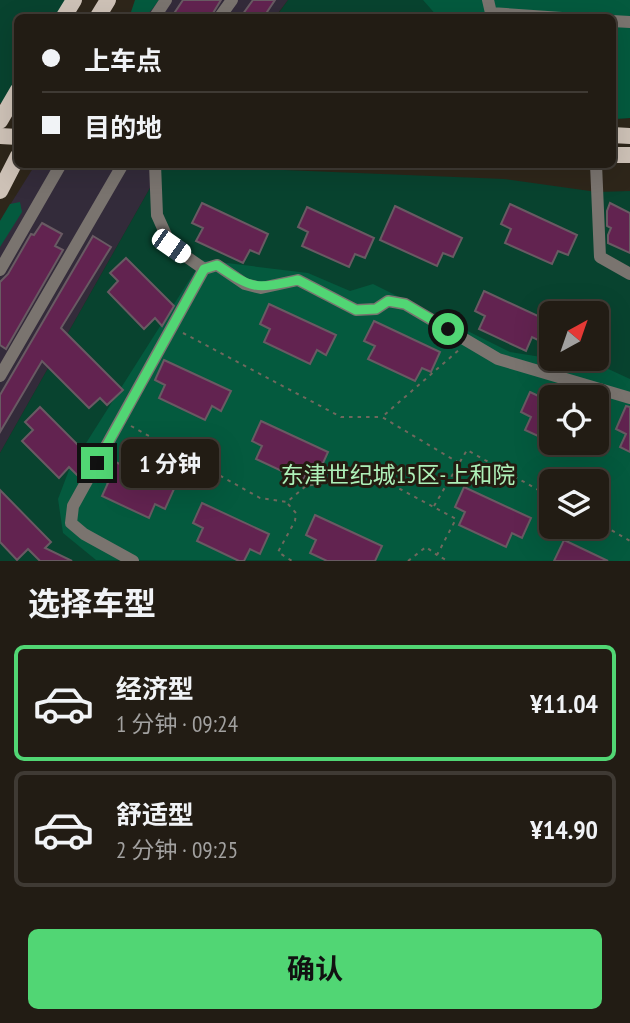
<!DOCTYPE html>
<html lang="zh">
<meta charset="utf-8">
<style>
body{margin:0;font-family:"PT Sans Narrow","Noto Sans SC",sans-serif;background:#2e2922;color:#f1f3f6;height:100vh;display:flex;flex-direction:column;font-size:26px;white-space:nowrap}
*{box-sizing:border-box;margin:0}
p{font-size:23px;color:#a2a1a0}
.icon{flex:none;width:38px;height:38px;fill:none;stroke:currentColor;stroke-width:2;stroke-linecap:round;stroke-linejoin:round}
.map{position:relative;height:561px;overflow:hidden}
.side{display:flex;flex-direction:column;background:#221c14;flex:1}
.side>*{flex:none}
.top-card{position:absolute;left:14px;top:14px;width:602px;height:154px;border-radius:10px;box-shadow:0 7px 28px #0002,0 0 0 2px #3f3a34;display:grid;align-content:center;height:154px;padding:0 28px;background:#221c14}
.needle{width:46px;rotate:40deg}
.fabs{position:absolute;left:539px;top:301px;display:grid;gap:14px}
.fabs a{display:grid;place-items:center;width:70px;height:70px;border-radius:10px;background:#221c14;box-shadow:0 7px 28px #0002,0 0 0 2px #3f3a34;font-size:35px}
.end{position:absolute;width:32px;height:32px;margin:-16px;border:9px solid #51d674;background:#111;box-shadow:0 0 0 4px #111}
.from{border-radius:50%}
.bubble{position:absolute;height:49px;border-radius:10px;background:#221c14;box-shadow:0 7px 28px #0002,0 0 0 2px #3f3a34;font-size:23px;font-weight:700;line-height:49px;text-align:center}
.car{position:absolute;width:21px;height:42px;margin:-21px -10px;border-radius:9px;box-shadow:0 0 5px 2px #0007;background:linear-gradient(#fff 24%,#345 0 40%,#fff 0 76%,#345 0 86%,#fff 0)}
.top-card b{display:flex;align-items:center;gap:24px;height:66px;font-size:26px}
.top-card b+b{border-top:2px solid #3f3a34}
.top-card i{width:18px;height:18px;background:#f1f3f6}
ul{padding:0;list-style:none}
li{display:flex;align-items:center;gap:21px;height:116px;margin:0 14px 10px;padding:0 14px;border:4px solid #3f3a34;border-radius:10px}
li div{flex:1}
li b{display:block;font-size:26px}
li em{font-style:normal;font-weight:700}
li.current{border-color:#51d674}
li>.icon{width:63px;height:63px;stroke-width:1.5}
h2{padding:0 28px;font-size:32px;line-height:84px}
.button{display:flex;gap:14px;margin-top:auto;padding:14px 28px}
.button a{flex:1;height:80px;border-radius:10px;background:#51d674;color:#111;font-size:28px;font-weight:700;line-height:80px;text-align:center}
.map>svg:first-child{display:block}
.commercial{fill:#332b3a}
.green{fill:#08432f;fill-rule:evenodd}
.forest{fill:#045a3e;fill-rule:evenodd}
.building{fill:#622350;stroke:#695a63;stroke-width:2}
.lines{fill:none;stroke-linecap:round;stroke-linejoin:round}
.path{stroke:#6f685d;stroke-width:2;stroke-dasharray:3.5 5;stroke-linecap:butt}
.minor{stroke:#7a746f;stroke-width:12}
.major{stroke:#cec2b7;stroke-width:16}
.route{stroke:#51d674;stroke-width:9}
.labels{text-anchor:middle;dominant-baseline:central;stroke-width:6;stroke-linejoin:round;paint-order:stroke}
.neighbourhood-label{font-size:23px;fill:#aef0b8;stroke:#241c11}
</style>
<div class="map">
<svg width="630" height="561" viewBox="0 0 630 561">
<rect width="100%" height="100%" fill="#2e261a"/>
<g class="commercial">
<polygon points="145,0 288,0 275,17 133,18"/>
<polygon points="35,165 163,165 0,453 0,221"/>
</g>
<g class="green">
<polygon points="0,0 74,0 63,17 18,18 17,90 9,104 0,103"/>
<polygon points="288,0 630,0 630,118 613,119 612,18 275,18"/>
<path d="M163,165L504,179L597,192L630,191V561H0V453ZM551,313H597V359H551ZM551,397H597V443H551ZM551,481H597V527H551Z"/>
</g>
<g class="forest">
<path d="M135,0H159C152,10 143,23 130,15Z"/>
<polygon points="423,0 630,0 630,118 613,119 612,18 438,17"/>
<polygon points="20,202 22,212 0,247 0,221 10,204"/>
<path d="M202,260L308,273L350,291L373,284L510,352L604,367L630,379V561L96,560L63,533L58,499L69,470ZM551,397H597V443H551ZM551,481H597V527H551Z"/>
</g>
<g class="building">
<polygon points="183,0 221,0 210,18 171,18"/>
<polygon points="253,0 275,0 263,18 240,18"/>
<polygon points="202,203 268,234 259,254 250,250 243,263 196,241 203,228 192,223"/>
<polygon points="610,203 630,213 630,253 608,243 608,235 611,228 607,226 607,211"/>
<polygon points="510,204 577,235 568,255 558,251 552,264 505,243 511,229 501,224"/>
<polygon points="395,206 462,238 453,257 443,253 437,266 380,240"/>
<polygon points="307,207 374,238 365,258 355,254 349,267 302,246 308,232 298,227"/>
<polygon points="42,223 62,234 55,246 63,250 6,349 0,345 0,282 8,274 31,234 34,235"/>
<polygon points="93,236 111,247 61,328 123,390 107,405 100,398 89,408 42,361 0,432 0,395"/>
<polygon points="126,258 174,306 162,326 155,318 144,329 108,292 118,281 110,273"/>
<polygon points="484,291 551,322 542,342 532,337 526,351 479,329 485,316 475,311"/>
<polygon points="269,304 336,335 326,355 317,350 310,364 264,342 270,329 260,324"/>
<polygon points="374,321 440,352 431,372 422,368 415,381 368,359 375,346 364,341"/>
<polygon points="164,360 231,391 221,411 212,406 205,420 159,398 165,385 155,380"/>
<polygon points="530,392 551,402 551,442 525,430 531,417 521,412"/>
<polygon points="626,406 630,407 630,452 620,447 626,434 616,429"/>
<polygon points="40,407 90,457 77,475 69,467 59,478 22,441 33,430 25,422"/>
<polygon points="261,421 328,452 319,472 309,467 303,481 256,459 262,446 252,441"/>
<polygon points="109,459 174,489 165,509 155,504 149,518 102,496 108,483 98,478"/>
<polygon points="464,487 531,518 522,538 512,533 506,547 459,525 465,512 455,507"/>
<polygon points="0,490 51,542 45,548 72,561 40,561 28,549 17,560 0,542"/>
<polygon points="202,503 269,534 260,554 250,549 244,561 239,561 197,541 203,528 193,523"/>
<polygon points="315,515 382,546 375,561 327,561 310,553 316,540 306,535"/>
<polygon points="564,540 608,561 554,561"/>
</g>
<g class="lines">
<g class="path">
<polyline points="183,333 341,417 382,417"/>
<polyline points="131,426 260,498 287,502 306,486 374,475 456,519 437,555 448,561"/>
<polyline points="459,463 382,417 460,349"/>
<polyline points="288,504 296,513 295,521 278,552 292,561"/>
<polyline points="434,506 467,450 551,497"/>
<polyline points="597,522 630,541"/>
<polyline points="408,561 426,547 437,555"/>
</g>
<g class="minor">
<polyline points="488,0 491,13 562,18"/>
<polyline points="154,18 166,0"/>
<polyline points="219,18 232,0"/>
<polyline points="612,21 630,22"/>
<polyline points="155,164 157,215 171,246 204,269"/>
<polyline points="596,164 600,257 630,274"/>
<polyline points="0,270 61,164"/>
<polyline points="0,376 123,164"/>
<polyline points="133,561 84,534 71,523 73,506 204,269 217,265 245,284 261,288 298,280 356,310 376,309 388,301 405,304 498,359 630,398"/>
</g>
<g class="major">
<polyline points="63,18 74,0"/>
<polyline points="97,18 108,0"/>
<polyline points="0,121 18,90"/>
<polyline points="612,135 630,136"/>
<polyline points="0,136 18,137"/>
<polyline points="612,155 630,155"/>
<polyline points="0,191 18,156"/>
</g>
</g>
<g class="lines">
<path class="route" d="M97,463L204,269L217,265C254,290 255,289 298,280L356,310L376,309L388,301L405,304L448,329"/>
</g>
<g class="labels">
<g class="neighbourhood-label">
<text x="398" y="474">东津世纪城15区-上和院</text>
</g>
</g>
</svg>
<div class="fabs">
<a><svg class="needle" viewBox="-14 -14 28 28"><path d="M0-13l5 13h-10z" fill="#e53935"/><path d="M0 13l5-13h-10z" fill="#a2a1a0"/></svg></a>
<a><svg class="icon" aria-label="locate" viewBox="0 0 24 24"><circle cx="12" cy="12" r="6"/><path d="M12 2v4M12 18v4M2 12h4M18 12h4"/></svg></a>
<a><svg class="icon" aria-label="layers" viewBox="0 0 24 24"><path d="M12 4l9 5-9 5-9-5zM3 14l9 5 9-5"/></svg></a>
</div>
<i class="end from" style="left:448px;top:329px"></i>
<i class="end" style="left:97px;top:463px"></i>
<div class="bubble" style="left:121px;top:439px;width:98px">1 分钟</div>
<i class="car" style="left:171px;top:246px;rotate:125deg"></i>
<div class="top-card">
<b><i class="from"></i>上车点</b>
<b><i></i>目的地</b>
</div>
</div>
<section class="side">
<h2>选择车型</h2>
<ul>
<li class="current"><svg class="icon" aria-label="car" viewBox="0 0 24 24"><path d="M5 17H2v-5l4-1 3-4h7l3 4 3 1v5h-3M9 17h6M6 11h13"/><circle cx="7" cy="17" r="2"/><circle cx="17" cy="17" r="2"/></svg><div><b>经济型</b><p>1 分钟 · 09:24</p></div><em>¥11.04</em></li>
<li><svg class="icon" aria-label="car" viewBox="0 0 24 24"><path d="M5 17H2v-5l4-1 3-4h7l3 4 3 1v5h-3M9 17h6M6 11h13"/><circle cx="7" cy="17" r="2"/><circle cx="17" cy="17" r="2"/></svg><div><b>舒适型</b><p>2 分钟 · 09:25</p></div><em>¥14.90</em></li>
</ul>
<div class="button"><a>确认</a></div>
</section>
